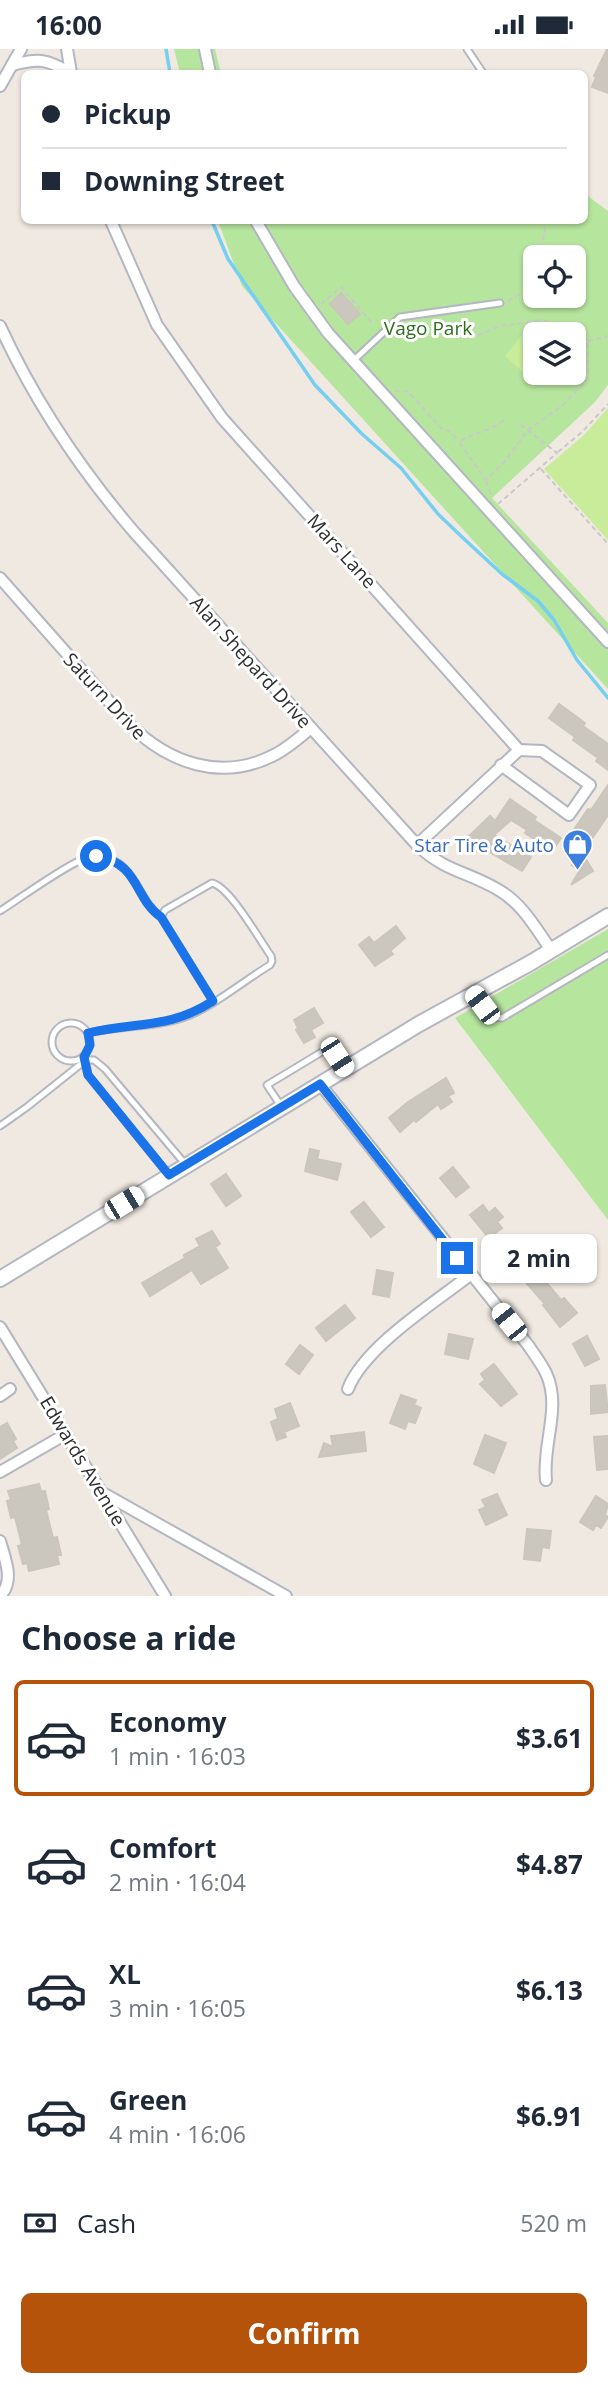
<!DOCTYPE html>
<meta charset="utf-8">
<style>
body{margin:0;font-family:"Open Sans",sans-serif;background:#f2f2f3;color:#1f2937;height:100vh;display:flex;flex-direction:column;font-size:26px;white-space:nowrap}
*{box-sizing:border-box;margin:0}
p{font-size:23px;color:#747a83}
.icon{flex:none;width:38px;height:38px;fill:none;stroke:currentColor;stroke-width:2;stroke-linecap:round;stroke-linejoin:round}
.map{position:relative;height:1547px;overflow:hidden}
.side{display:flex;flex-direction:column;background:#fff;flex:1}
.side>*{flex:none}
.banner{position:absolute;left:21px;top:21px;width:567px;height:154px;border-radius:10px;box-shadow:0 2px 5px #0004;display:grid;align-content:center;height:154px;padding:0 21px;background:#fff}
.tools{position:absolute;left:523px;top:196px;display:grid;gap:14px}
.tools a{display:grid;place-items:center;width:63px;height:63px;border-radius:10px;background:#fff;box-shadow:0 2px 5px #0004;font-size:35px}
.end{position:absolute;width:32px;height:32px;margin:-16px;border:9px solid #1a73e8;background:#fff;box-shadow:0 0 0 4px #fff}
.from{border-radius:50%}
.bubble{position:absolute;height:49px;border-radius:10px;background:#fff;box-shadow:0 2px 5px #0004;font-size:23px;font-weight:700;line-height:49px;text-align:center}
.car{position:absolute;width:21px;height:42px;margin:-21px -10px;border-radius:9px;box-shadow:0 0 5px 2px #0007;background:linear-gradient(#fff 24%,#345 0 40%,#fff 0 76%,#345 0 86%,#fff 0)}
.banner b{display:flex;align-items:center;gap:24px;height:66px;font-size:26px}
.banner b+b{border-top:2px solid #e0e1e3}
.banner i{width:18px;height:18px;background:#1f2937}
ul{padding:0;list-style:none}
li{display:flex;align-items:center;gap:21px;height:116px;margin:0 14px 10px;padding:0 7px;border:4px solid transparent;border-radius:10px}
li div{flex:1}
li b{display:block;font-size:26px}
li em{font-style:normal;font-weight:700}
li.current{border-color:#b45309}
li>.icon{width:63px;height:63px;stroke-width:1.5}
h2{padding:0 21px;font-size:32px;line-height:84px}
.pay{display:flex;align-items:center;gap:18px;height:77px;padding:0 21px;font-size:26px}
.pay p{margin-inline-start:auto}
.button{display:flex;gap:14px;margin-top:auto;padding:14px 21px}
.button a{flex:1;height:80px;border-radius:10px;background:#b45309;color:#fff;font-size:28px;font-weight:700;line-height:80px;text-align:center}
.status{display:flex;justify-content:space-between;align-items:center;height:49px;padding:0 35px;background:#fff;direction:ltr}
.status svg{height:19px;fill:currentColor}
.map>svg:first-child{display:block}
.green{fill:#b6e59e;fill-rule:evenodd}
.pitch{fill:#c9ec9a}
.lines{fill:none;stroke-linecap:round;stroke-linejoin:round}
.stream{stroke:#75cff0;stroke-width:3.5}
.building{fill:#cbc7bf;stroke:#cbc5ba;stroke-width:2}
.service-casing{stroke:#b4b7c1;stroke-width:9}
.minor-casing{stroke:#b4b7c1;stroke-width:14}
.tertiary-casing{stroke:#b4b7c1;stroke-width:18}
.path{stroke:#c9c9c9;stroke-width:2;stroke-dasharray:5 3.5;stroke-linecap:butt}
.service{stroke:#fff;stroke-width:5}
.minor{stroke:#fff;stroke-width:10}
.tertiary{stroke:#fff;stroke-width:14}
.route{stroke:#1a73e8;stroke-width:9}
.labels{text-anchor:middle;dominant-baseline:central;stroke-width:6;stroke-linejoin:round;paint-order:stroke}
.park-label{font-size:19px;fill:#2c6e1b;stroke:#fff}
.street-label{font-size:19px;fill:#2e2e2e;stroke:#fff}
.shop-label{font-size:19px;fill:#366cbe;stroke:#fff;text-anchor:end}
</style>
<div class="status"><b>16:00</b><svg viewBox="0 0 49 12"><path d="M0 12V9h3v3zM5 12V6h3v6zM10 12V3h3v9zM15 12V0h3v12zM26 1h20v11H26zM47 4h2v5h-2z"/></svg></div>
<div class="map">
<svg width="608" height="1547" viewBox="0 0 608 1547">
<rect width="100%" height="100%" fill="#efe9e1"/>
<g class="green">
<polygon points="174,0 215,0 221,24 180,24"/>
<path d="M585,145L608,162V336L595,353L492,449L608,574V640L242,237L218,172H584ZM536,208H574V247H536ZM536,285H574V324H536Z"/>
<polygon points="608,880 608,1171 455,969"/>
</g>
<g class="pitch">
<polygon points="532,274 546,285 536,285 535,311 524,324 505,307"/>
<polygon points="608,359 608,491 544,420 583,387"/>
</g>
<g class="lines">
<g class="stream">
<polyline points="166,0 170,24"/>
<polyline points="212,172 228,210 315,336 362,385 401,419 438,465 462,488 502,525 538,552 554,571 577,611 608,649"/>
</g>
</g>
<g class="building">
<polygon points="607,0 608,0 608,44 592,38 596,28 594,27"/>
<polygon points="341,244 360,265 348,275 330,255"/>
<polygon points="559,655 585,674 583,677 608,695 608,721 596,712 598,709 573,691 575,688 549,669"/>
<polygon points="608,736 608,766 593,788 591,784 583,797 569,788 588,760 591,761"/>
<polygon points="510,750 536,768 534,771 561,789 552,802 525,784 527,781 511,771 494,786 531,808 522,822 481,798 477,802 466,790 490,767 495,772"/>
<polygon points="585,809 593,822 571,836 580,821 572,816"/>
<polygon points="396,877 405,889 390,902 393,905 375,917 359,896 369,888 374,894"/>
<polygon points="314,959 323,974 311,981 315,988 304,994 296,981 298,979 294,971"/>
<polygon points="446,1029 454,1044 448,1047 452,1053 441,1060 438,1055 416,1073 414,1071 400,1083 389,1069 408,1053"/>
<polygon points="310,1100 319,1102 317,1110 341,1115 337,1131 305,1122"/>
<polygon points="453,1118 469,1138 456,1148 440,1129"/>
<polygon points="226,1125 241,1147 226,1157 211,1135"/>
<polygon points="364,1153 384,1178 371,1188 351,1163"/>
<polygon points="483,1156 489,1164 495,1159 503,1168 497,1173 502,1179 489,1189 470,1166"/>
<polygon points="212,1182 220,1195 215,1198 228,1219 201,1235 192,1221 150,1247 142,1234 185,1209 184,1206 200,1197 196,1190"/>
<polygon points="519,1201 561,1251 564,1249 577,1264 560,1278 543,1256 545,1255 506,1211"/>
<polygon points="377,1221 393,1224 389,1248 373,1245"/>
<polygon points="345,1256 355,1269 326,1292 316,1279"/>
<polygon points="449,1285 473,1290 468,1310 445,1305"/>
<polygon points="587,1287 599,1310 585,1317 573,1295"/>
<polygon points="300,1296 313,1306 299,1325 286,1315"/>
<polygon points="494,1315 517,1345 501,1357 480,1335 485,1331 481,1325"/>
<polygon points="605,1336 608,1363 591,1365 591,1337"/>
<polygon points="401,1346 416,1351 414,1356 421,1359 415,1374 408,1372 405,1380 390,1374"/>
<polygon points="290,1354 299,1377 284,1383 286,1388 277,1391 271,1373 278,1370 275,1360"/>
<polygon points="7,1374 16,1390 13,1392 17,1399 0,1410 0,1378"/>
<polygon points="364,1383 366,1402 319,1408 324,1394 333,1398 331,1387"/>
<polygon points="485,1386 506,1394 494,1424 474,1415"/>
<polygon points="608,1387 608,1420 597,1421 594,1388"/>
<polygon points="39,1435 41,1443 45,1442 49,1460 46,1461 53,1489 57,1488 61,1506 57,1506 59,1515 29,1522 27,1514 23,1515 18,1497 22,1496 15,1468 11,1469 7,1452 11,1451 8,1442"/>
<polygon points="497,1445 507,1466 486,1476 479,1461 486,1458 482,1451"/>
<polygon points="596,1447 608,1455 605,1466 608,1468 601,1479 596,1476 593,1481 580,1473"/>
<polygon points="527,1480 551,1482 549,1499 542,1498 540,1512 524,1510"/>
</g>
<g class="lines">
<defs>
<g id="service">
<polyline points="467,0 483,24"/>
<polyline points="353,312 400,268 500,254"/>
<path d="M0,862C19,850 74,810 92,807C105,806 118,812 126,821C139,835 146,858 161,868"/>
<polyline points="475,947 491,968 502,969 608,906"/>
<circle cx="71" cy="993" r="19"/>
<path d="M88,984C120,976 154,979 185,968C211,959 245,931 270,916L272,912L271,907C259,890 230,838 212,834L165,861L161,868L213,952"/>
<polyline points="85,1012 88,1026 169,1126"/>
<polyline points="281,1057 267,1036 330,998 343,1018"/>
<polyline points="0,1077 27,1058 86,1011 94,1011 105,1020 186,1116"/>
</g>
<g id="minor">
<polyline points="67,0 71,24"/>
<polyline points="205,0 210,24"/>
<path d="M12,16C40,9 46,10 71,24"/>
<polyline points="0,37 21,0"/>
<polyline points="111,172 157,276 222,369 519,701 417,796"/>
<polyline points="256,172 294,237 328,284 608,593"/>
<path d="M0,277C35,353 80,420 134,483L417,796C446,823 466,822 497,840C522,854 535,878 551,901"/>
<path d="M0,529L128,674C168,714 222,734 276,705C289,698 300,688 311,679"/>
<polyline points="501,716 569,766 590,736 542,702 519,701"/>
<path d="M320,1035L528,1296C534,1305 541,1314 546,1324C562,1359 542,1394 546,1431"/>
<polyline points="0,1278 165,1547"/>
<path d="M348,1340C364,1298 434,1254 470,1226"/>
<polyline points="0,1347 10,1340"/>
<polyline points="0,1423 66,1385"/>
<polyline points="103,1444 286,1547"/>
<path d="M0,1492C5,1510 15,1532 0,1547"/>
</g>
<polyline id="tertiary" points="0,1230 419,975 532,913 608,867"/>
</defs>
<use href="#service" class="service-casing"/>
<use href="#minor" class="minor-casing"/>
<use href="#tertiary" class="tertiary-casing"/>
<g class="path">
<polyline points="539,208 545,182 543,172"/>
<polyline points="508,252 525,242 536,224"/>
<polyline points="321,255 341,238 372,274"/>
<path d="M475,275L474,288L500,277L542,271L587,291L588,330L563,356L528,381L505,412L486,431L459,393C473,383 493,382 505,370"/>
<polyline points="414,279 448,278 473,288"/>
<polyline points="588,292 608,287"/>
<polyline points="395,342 408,342 441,379 449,382 459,392"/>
<polyline points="558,403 582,383 608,355"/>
<polyline points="541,420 608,495"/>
<polyline points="486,432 491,446"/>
<polyline points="498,455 557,404 517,373"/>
</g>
<use href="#service" class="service"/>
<use href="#minor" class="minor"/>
<use href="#tertiary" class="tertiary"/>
</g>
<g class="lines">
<path class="route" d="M96,807C140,814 134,850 161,868L213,952C168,981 136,972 88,984L90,996L84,1008L88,1026L169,1126L320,1035L457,1209"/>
</g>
<defs>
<symbol id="shop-pin" viewBox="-11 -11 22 30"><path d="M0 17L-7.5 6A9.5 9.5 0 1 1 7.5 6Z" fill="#3f7fe0" stroke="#fff"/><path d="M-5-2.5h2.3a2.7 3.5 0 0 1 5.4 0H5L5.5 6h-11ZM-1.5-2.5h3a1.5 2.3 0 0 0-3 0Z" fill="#fff"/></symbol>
</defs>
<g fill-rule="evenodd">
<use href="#shop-pin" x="560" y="778" width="35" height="47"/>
</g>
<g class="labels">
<g class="park-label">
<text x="428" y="279">Vago Park</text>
</g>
<g class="street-label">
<text transform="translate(342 502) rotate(48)">Mars Lane</text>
<text transform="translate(251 613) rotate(48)">Alan Shepard Drive</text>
<text transform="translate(105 647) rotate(47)">Saturn Drive</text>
<text transform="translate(83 1412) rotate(59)">Edwards Avenue</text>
</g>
<g class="shop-label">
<text x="554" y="796">Star Tire &amp; Auto</text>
</g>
</g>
</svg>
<div class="tools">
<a><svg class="icon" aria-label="locate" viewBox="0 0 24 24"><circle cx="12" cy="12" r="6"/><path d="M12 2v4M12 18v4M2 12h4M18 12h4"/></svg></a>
<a><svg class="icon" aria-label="layers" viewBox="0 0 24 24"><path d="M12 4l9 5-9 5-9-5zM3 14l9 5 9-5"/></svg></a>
</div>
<i class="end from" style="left:96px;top:807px"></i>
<i class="end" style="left:457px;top:1209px"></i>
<div class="bubble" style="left:481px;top:1185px;width:116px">2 min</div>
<i class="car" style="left:482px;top:956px;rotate:323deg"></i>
<i class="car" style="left:337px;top:1008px;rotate:147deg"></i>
<i class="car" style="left:124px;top:1154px;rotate:59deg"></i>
<i class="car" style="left:509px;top:1273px;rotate:321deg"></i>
<div class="banner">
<b><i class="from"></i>Pickup</b>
<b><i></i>Downing Street</b>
</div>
</div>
<section class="side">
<h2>Choose a ride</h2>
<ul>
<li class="current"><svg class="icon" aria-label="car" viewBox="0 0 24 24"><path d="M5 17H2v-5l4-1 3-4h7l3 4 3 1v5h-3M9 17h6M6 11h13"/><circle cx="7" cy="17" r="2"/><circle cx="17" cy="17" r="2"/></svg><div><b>Economy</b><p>1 min · 16:03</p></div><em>$3.61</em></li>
<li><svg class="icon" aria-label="car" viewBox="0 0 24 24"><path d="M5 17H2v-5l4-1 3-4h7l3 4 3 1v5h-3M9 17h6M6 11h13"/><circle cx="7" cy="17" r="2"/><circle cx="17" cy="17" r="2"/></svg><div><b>Comfort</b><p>2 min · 16:04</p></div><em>$4.87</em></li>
<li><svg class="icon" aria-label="car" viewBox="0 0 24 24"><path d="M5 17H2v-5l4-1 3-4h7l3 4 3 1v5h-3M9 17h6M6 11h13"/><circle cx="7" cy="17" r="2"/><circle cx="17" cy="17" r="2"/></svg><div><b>XL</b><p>3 min · 16:05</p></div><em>$6.13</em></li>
<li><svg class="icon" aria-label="car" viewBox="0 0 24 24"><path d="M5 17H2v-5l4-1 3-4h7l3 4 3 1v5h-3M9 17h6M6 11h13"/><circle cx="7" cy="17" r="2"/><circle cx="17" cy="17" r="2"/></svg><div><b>Green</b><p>4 min · 16:06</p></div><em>$6.91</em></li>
</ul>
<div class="pay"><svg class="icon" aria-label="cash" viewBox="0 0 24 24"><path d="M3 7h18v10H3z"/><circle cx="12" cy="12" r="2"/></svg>Cash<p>520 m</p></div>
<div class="button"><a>Confirm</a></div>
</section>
